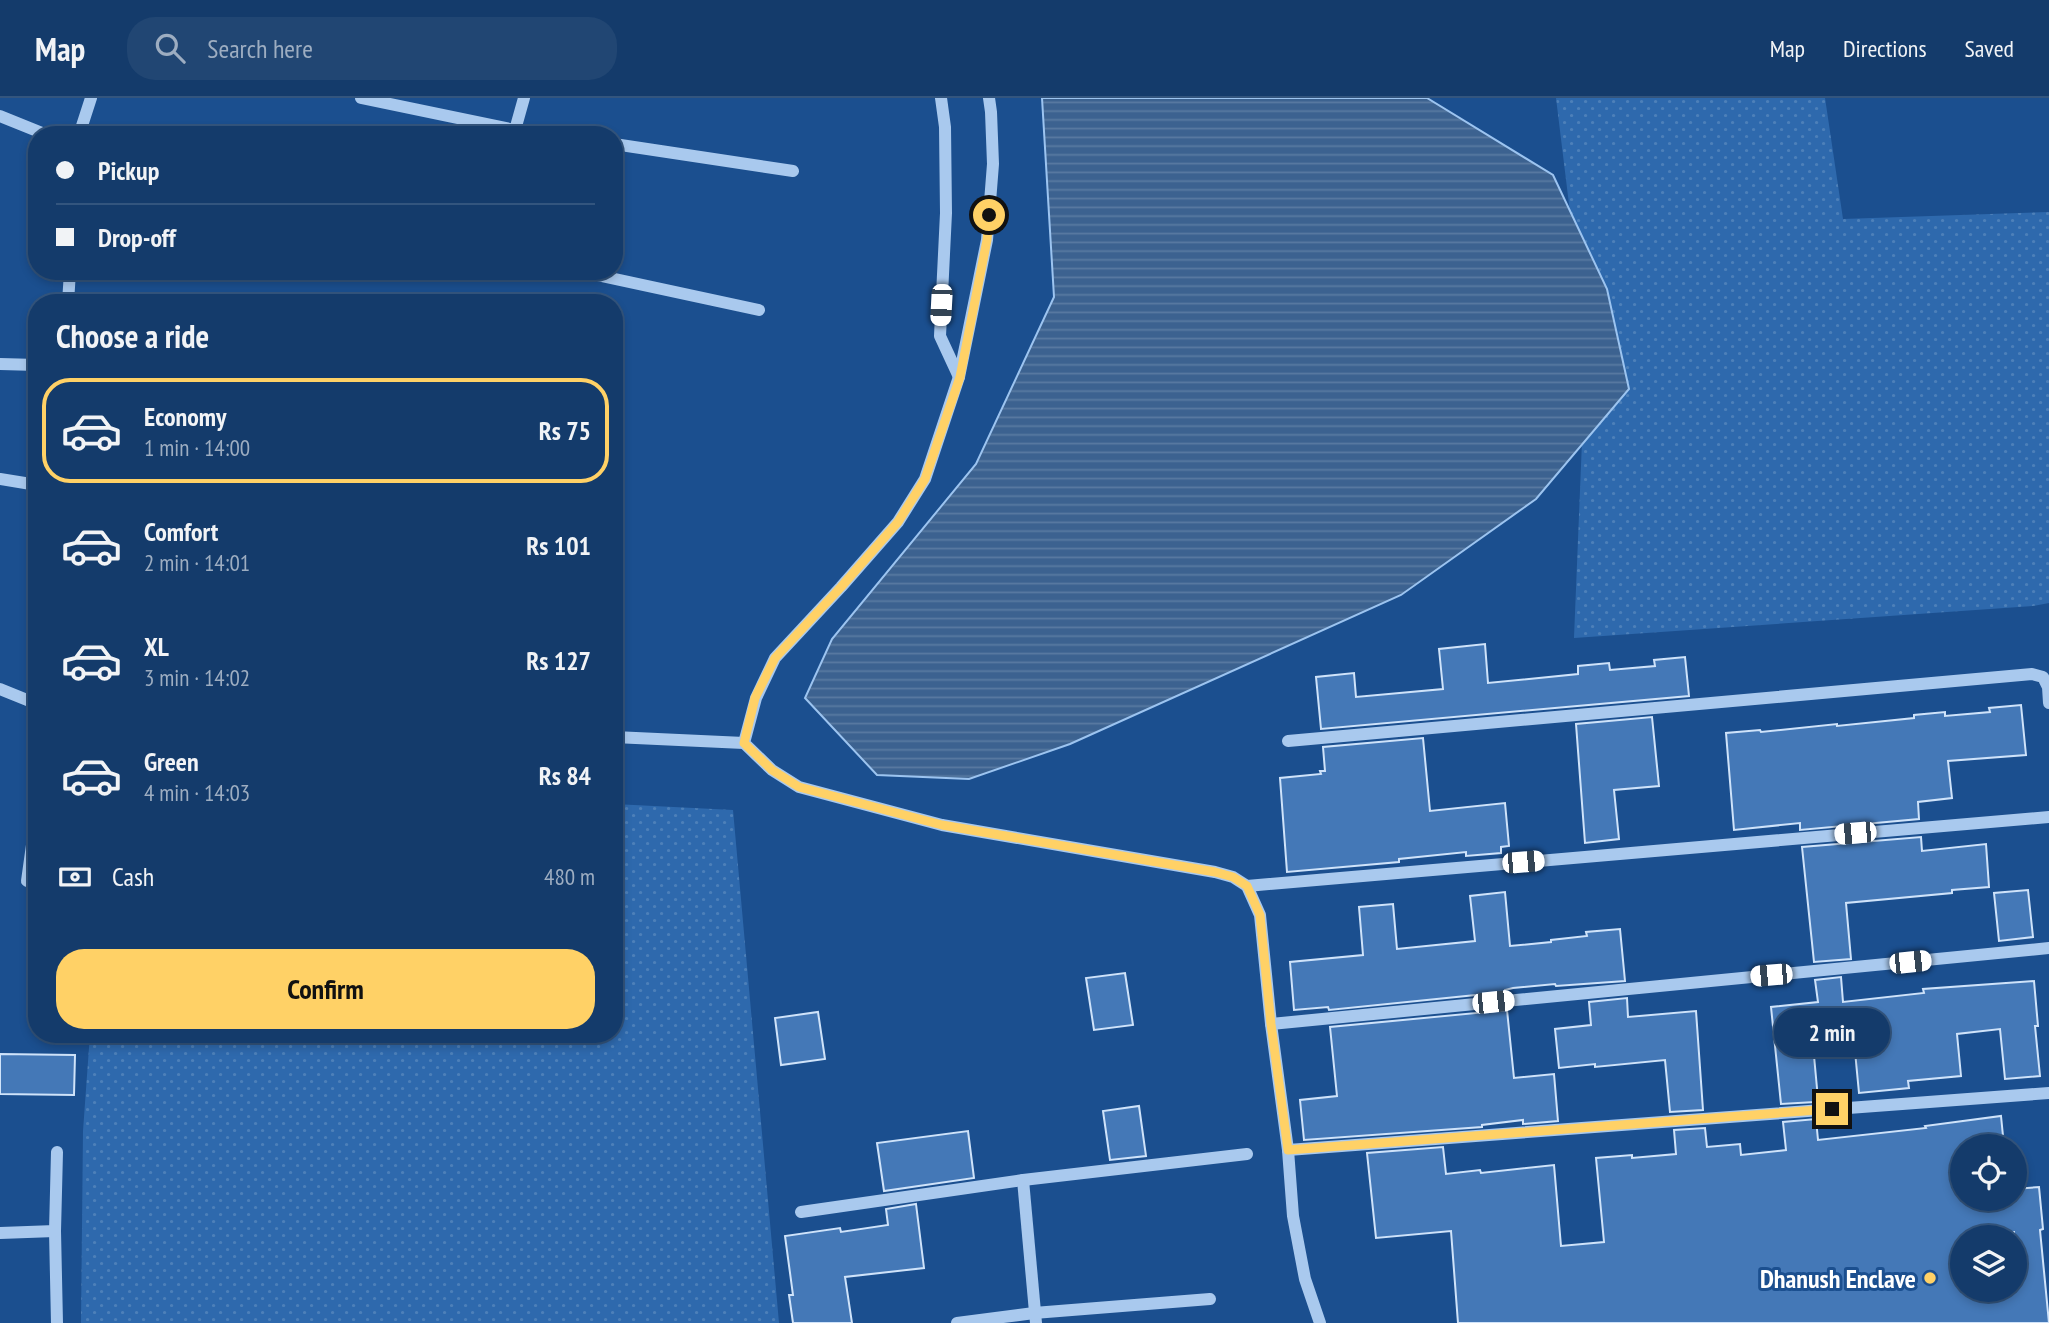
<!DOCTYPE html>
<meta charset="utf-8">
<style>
body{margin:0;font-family:"PT Sans Narrow",sans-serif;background:#214673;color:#f1f3f6;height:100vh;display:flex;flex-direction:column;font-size:26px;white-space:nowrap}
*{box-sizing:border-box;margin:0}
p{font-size:23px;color:#9dadc1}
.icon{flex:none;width:38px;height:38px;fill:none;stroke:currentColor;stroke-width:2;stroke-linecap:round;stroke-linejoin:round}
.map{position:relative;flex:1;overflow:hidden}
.side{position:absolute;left:28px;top:196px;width:595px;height:749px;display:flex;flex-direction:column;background:#143b6b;border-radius:28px;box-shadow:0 4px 10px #0003,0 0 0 2px #33557e}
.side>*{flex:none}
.banner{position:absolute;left:28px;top:28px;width:595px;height:154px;border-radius:28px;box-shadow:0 4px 10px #0003,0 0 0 2px #33557e;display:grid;align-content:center;height:154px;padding:0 28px;background:#143b6b}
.buttons{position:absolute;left:1950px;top:1036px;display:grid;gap:14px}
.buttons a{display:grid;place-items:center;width:77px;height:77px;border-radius:50%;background:#143b6b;box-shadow:0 4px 10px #0003,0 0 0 2px #33557e;font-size:35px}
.end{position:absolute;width:32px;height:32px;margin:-16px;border:9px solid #ffd166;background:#111;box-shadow:0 0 0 4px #111}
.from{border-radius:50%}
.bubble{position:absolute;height:49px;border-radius:24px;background:#143b6b;box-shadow:0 4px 10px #0003,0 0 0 2px #33557e;font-size:23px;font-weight:600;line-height:49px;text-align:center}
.car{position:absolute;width:21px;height:42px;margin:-21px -10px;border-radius:9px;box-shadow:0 0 5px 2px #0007;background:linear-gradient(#fff 24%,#345 0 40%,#fff 0 76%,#345 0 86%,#fff 0)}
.banner b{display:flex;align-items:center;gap:24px;height:66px;font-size:26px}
.banner b+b{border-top:2px solid #33557e}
.banner i{width:18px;height:18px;background:#f1f3f6}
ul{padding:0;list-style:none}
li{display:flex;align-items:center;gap:21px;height:105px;margin:0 14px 10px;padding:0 14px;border:4px solid transparent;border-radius:28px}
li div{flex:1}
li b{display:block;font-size:26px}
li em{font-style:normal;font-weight:600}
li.current{border-color:#ffd166}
li>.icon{width:63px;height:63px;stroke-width:1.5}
h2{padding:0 28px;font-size:32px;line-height:84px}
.pay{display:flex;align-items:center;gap:18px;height:77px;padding:0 28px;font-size:26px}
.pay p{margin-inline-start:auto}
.action{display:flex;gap:14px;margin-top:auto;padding:14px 28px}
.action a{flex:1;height:80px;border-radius:28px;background:#ffd166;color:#111;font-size:28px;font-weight:600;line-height:80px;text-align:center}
header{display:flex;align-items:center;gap:42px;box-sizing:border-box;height:98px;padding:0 35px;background:#143b6b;border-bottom:2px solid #33557e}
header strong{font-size:33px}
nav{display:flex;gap:38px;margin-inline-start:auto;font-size:24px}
.search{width:490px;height:63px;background:#214673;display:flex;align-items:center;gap:18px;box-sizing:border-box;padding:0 24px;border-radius:28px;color:#9dadc1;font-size:26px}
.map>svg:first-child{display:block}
.grass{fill:url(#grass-dots)}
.water{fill:url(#water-rules);stroke:#9cc4f0;stroke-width:2}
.building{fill:#4478b7;stroke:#cfe3fa;stroke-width:2;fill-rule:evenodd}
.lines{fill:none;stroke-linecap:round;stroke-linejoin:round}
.minor{stroke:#a9c9ee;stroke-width:12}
.route{stroke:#ffd166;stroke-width:9}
.poi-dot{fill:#ffd166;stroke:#1b4f8f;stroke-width:2.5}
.labels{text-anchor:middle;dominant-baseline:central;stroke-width:6;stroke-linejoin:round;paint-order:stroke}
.poi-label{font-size:26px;font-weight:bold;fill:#fff;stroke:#1b4f8f;text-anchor:end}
</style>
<header>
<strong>Map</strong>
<div class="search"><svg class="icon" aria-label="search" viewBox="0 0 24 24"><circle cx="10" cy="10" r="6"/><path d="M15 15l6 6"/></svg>Search here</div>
<nav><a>Map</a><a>Directions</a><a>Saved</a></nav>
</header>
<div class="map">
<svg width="2049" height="1225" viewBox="0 0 2049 1225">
<defs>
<pattern id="grass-dots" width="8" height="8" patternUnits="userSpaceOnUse" patternTransform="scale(1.75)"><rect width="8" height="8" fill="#2e69ad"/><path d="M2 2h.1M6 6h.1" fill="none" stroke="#4d80b9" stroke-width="1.8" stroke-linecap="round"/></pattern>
<pattern id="water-rules" width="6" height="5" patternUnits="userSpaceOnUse" patternTransform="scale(1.75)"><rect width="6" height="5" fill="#3c6290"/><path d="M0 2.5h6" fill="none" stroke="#597aa1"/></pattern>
</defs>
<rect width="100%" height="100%" fill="#1b4f8f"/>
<g class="grass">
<polygon points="1556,0 1825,0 1843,121 2049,114 2049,505 2033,508 1574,540 1586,245"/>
<polygon points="614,706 733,712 779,1225 81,1225 83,1033 90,936 614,936"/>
</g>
<polygon class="water" points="1042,0 1427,0 1553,77 1607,191 1629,291 1536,401 1401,497 1070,646 969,681 877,677 805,600 832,541 976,366 1054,199"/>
<g class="building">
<polygon points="1485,546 1488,585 1578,576 1578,568 1609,565 1610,572 1655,568 1654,562 1685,559 1689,598 1321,631 1316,579 1354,575 1356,599 1443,591 1439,551"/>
<polygon points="2021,607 2026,657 1948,663 1952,700 1918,704 1919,721 1800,732 1800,725 1734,732 1726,635 1760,632 1761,634 1837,626 1837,628 1914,620 1914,617 1945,614 1945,618 1990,614 1989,610"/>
<polygon points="1652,619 1659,688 1614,692 1619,741 1585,745 1576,626"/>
<polygon points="1423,640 1430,713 1505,705 1509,748 1501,749 1501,755 1466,758 1466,754 1399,761 1399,764 1287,774 1280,680 1321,676 1320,673 1325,673 1323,649"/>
<polygon points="1921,739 1922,753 1986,746 1989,789 1952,792 1952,795 1846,805 1851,861 1814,864 1802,749"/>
<polygon points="2028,792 2033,839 1999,843 1994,795"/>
<polygon points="1505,794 1510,848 1551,844 1551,842 1587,838 1586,834 1620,831 1625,883 1556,888 1555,886 1513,890 1505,892 1505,894 1329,912 1328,909 1294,912 1290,864 1363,857 1359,809 1393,806 1397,851 1475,843 1470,798"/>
<polygon points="1125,875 1133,927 1094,932 1086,880"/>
<polygon points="1841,879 1843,904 1924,895 1923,891 2034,883 2038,928 2035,928 2040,978 2005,981 2000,931 1957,936 1961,978 1908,983 1909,990 1859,995 1854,943 1813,947 1818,1001 1815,1001 1815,1004 1781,1006 1771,909 1818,904 1815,882"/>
<polygon points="1627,900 1628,919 1696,913 1703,1012 1670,1014 1665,962 1595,969 1595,966 1559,970 1555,931 1591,927 1589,904"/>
<polygon points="1507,912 1514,980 1554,976 1558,1023 1523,1026 1523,1022 1482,1027 1482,1029 1304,1042 1300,1002 1337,998 1330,929"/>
<polygon points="818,914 825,961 781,967 775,920"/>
<polygon points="0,956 75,957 74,997 0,996"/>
<polygon points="1139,1008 1146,1058 1110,1062 1103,1013"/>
<path d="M2001,1018L2004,1048H1962V1101H2014V1091L2039,1089L2043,1131L2040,1132L2049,1225H1458L1451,1133L1376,1140L1367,1055L1443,1049L1446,1076L1480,1072L1481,1075L1554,1067L1561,1148L1604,1144L1596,1060L1632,1057V1060L1676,1056L1674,1032L1705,1030L1707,1049L1740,1046L1741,1057L1786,1052L1783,1024L1816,1021L1818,1042L1926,1030L1925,1028ZM2014,1134V1192H1962V1139Z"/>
<polygon points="968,1033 974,1080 884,1093 877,1045"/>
<polygon points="916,1106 924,1170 845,1179 852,1225 793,1225 789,1197 793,1197 785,1138 840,1130 841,1134 888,1127 886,1111"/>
</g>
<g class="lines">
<g class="minor">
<polyline points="361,0 515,32 550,37"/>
<polyline points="941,0 945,29 946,115 940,238 959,279"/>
<polyline points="989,0 991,14 993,66 987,142 959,279 925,381 898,424 841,489 775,560 756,600 744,645 772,672 799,689 942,727 1215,774 1233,779 1247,788 1260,817 1271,926 1288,1052 1293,1118 1305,1181 1320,1225"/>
<polyline points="0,18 47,37"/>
<polyline points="515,32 524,0"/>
<polyline points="79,37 91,0"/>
<polyline points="614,46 793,73"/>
<polyline points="578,173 759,212"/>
<polyline points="68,205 70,173"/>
<polyline points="0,266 37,267"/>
<polyline points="0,381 37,387"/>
<polyline points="0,591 37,606"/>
<polyline points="614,639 744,645"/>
<polyline points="1288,643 2032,576 2043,579 2048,589 2049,605"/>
<polyline points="27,783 37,711"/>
<polyline points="1247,788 2049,719"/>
<polyline points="1271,926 2049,850"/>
<polyline points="1288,1052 2049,995"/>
<polyline points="1023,1082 1036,1225"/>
<polyline points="801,1114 1023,1082 1247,1056"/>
<polyline points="55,1133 57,1225"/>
<polyline points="0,1135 55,1133 57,1054"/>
<polyline points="957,1225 1034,1215 1210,1201"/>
</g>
</g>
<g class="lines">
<polyline class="route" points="989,117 987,142 960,279 925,381 898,424 841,489 775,560 755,600 744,645 772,672 799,689 942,727 1215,774 1233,779 1247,788 1260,817 1271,926 1288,1052 1832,1011"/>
</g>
<circle class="poi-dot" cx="1930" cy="1180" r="7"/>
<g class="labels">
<g class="poi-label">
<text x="1916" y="1180">Dhanush Enclave</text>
</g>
</g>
</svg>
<div class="buttons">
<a><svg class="icon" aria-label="locate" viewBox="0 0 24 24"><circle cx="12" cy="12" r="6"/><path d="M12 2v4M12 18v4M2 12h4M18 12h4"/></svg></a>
<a><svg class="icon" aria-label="layers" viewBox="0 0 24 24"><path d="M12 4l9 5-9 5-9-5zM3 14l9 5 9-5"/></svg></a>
</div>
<i class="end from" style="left:989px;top:117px"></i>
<i class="end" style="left:1832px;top:1011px"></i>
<div class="bubble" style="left:1774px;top:910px;width:116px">2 min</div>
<i class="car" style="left:941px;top:207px;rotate:183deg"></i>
<i class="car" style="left:1855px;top:735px;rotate:265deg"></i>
<i class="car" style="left:1523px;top:764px;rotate:85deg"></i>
<i class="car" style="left:1910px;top:864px;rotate:84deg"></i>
<i class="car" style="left:1771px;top:877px;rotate:265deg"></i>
<i class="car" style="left:1493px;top:904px;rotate:84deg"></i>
<div class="banner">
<b><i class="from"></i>Pickup</b>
<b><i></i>Drop-off</b>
</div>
<section class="side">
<h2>Choose a ride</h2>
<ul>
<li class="current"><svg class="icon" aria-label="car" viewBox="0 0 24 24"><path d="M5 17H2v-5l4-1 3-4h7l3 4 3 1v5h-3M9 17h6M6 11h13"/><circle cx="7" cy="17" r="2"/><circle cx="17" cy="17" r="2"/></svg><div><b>Economy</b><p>1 min · 14:00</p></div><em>Rs 75</em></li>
<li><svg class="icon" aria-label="car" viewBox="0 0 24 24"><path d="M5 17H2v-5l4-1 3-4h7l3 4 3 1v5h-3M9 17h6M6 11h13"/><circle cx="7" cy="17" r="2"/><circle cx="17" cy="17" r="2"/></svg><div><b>Comfort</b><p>2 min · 14:01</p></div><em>Rs 101</em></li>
<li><svg class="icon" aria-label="car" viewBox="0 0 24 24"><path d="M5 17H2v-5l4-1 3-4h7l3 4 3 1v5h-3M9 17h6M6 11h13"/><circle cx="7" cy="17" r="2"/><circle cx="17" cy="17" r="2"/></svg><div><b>XL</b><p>3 min · 14:02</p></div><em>Rs 127</em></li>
<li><svg class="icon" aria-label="car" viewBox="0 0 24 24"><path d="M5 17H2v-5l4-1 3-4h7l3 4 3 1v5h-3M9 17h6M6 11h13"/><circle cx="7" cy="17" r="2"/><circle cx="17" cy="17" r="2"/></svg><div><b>Green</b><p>4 min · 14:03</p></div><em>Rs 84</em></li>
</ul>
<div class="pay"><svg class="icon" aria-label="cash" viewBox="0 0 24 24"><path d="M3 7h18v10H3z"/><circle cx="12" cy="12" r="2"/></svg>Cash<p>480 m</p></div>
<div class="action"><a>Confirm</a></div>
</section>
</div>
